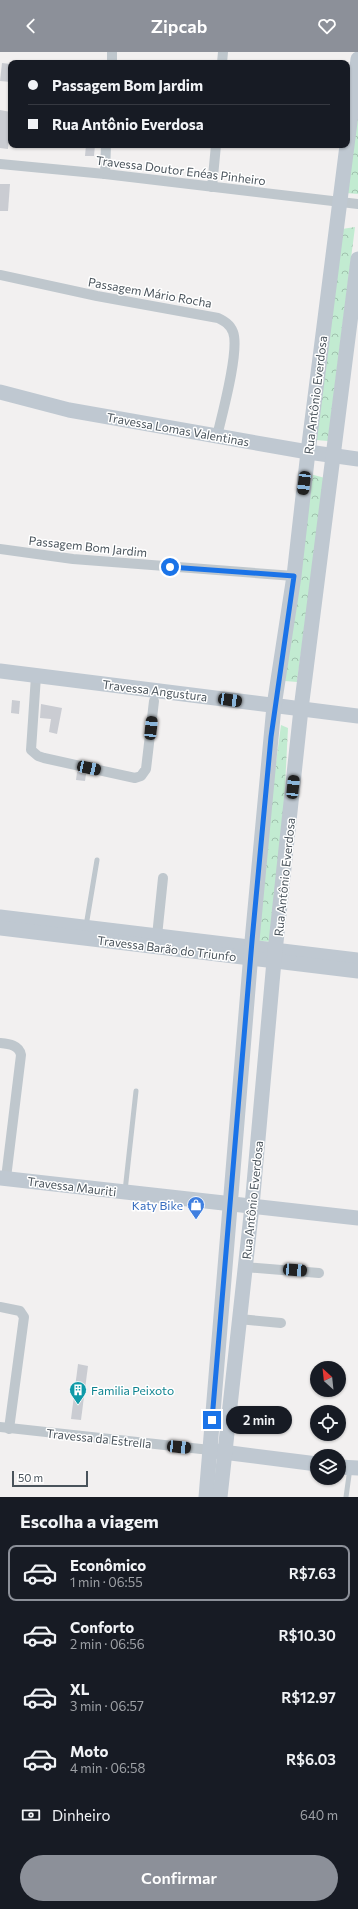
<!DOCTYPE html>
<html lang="pt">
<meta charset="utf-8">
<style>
body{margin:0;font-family:Commissioner,sans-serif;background:#242831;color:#f1f3f6;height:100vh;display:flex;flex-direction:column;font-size:15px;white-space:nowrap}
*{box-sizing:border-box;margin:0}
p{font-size:13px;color:#9ea1a6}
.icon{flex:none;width:22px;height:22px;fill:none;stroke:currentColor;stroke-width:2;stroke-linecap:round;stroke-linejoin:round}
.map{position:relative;height:1445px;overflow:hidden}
.drawer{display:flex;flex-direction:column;background:#171b24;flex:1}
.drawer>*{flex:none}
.banner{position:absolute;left:8px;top:8px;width:342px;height:88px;border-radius:8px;box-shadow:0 1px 3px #0004;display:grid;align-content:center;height:88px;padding:0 20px;background:#171b24}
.needle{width:26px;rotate:333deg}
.fabs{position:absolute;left:310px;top:1309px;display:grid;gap:8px}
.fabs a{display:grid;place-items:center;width:36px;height:36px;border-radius:50%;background:#171b24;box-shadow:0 1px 3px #0004;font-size:20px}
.scale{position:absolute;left:12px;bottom:10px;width:76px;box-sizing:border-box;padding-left:4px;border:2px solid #49535b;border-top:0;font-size:11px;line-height:14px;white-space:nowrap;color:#49535b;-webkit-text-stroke:3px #fff;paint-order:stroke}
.end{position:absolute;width:18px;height:18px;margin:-9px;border:5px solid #1a73e8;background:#fff;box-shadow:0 0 0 2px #fff}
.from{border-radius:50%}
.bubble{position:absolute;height:28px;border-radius:14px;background:#171b24;box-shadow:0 1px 3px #0004;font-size:13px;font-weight:600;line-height:28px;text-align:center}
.car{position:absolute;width:12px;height:24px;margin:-12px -6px;border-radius:5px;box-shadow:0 0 3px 1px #0007;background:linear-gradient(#222 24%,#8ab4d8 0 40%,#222 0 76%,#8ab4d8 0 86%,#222 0)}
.banner b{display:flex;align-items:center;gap:14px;height:38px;font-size:15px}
.banner b+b{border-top:1px solid #363941}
.banner i{width:10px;height:10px;background:#f1f3f6}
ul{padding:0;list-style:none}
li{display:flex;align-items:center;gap:12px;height:56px;margin:0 8px 6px;padding:0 12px;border:2px solid transparent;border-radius:8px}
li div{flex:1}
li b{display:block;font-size:15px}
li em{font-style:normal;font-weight:600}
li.active{border-color:#8c9099}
li>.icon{width:36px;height:36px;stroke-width:1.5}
h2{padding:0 20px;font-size:18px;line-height:48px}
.pay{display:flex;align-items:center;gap:10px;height:44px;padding:0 20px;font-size:15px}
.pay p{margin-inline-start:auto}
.button{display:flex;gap:8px;margin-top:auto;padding:8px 20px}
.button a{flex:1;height:46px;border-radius:24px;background:#8c9099;color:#fff;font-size:16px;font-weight:600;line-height:46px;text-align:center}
header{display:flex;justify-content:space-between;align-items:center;height:52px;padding:0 20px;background:#8c9099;color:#fff;font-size:18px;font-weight:600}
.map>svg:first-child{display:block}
.forest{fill:url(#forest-crowns)}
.building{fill:#caccd2}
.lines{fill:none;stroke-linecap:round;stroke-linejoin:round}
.lane{stroke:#bfc7cd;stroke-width:5}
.street{stroke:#bfc7cd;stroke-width:10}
.secondary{stroke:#bfc8d1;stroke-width:15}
.route{stroke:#1a73e8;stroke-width:5}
.labels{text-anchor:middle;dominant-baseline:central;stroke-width:3;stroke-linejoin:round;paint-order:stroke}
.street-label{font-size:12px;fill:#49535b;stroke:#fff}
.shop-label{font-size:12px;fill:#366cbe;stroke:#fff;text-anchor:end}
.culture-label{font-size:12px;fill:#0d838f;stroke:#fff;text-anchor:start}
</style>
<header><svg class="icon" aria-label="back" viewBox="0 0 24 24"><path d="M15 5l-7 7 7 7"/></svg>Zipcab<svg class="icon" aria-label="heart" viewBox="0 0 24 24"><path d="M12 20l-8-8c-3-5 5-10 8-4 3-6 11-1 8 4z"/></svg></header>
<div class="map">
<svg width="358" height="1445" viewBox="0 0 358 1445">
<defs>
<pattern id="forest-crowns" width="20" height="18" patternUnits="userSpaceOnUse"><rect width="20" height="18" fill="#c2ebd1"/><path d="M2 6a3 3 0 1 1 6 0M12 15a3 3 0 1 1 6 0" fill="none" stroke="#a0c1ad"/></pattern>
</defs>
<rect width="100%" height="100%" fill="#f2f0f0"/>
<g class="forest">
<polygon points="358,35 358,142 346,141"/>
<polygon points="355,175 328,389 315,388 342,177"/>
<polygon points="310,422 325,426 297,630 285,629"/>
<polygon points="281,673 288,676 277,890 252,889"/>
</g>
<g class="building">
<polygon points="2,11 11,12 11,30 0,29"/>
<polygon points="0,58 11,60 8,97 0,96"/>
<polygon points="86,93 95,93 94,104 85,104"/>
<polygon points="0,132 10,132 8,159 0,159"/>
<polygon points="12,648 20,649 19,662 11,661"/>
<polygon points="41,652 62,656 57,682 49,680 51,667 40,666"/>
<polygon points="77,720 86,722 85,729 76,728"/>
<polygon points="78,1312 88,1314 81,1368 71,1367"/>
</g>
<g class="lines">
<g class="lane">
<polyline points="86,874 97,808"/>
<polyline points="125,1139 136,1039"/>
<polyline points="346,1445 350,1416"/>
</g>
<g class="street">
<polyline points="112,11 112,0"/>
<polyline points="222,11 223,0"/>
<polyline points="0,112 105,122 358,152"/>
<polyline points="105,122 106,93"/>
<polyline points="212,135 216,93"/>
<path d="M0,223L97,244L218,266C224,269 230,272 233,280C240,298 222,363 217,384"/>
<polyline points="0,497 73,507 294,524"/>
<polyline points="36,624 31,698 38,704 44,706 135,726 141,724 146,717 154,649"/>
<polyline points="157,884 163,826"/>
<path d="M0,991C9,992 19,993 21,1003L6,1126"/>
<polyline points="245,1215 319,1221"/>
<polyline points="0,1255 20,1259 24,1265 9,1377"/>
<polyline points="239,1267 281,1271"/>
<polyline points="0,1375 210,1398"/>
</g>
<g class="secondary">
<polyline points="0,340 69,358 308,400 358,407"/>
<polyline points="0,619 358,664"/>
<polyline points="0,865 358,908"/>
<polyline points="0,876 358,919"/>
<polyline points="0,1126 358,1166"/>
<polyline points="215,1399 317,1412"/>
<polyline points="339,1415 358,1416"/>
<polyline points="206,1445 252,889 274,654 294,524 308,400 358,7"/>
<polyline points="220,1445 252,1154 274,909 301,657 358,207"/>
</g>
</g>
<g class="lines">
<polyline class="route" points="170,515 294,524 271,685 252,889 212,1368"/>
</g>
<defs>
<symbol id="shop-pin" viewBox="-11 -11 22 30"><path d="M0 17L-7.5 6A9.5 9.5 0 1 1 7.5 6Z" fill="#3f7fe0" stroke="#fff"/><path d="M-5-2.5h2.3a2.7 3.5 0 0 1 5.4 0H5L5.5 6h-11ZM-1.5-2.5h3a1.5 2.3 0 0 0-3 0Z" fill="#fff"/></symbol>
<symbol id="building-pin" viewBox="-11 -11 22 30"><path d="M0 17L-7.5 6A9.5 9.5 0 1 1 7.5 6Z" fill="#0f9aa8" stroke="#fff"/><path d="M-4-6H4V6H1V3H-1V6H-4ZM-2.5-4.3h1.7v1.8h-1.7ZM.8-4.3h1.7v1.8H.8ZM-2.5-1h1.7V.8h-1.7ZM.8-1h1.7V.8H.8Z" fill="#fff"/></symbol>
</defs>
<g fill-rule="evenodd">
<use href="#shop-pin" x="186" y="1143" width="20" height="27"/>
<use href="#building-pin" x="68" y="1328" width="20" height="27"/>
</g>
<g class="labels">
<g class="street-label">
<text transform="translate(181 118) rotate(7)">Travessa Doutor Enéas Pinheiro</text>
<text transform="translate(150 240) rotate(10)">Passagem Mário Rocha</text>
<text transform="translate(315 343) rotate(-83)">Rua Antônio Everdosa</text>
<text transform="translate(178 377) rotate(10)">Travessa Lomas Valentinas</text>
<text transform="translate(88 494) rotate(6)">Passagem Bom Jardim</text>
<text transform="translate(155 638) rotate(7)">Travessa Angustura</text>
<text transform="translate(284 825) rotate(-84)">Rua Antônio Everdosa</text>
<text transform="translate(167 896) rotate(7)">Travessa Barão do Triunfo</text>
<text transform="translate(72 1134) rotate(7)">Travessa Mauriti</text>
<text transform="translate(252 1148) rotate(-84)">Rua Antônio Everdosa</text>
<text transform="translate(99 1386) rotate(6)">Travessa da Estrella</text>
</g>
<g class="shop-label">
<text x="183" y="1153">Katy Bike</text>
</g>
<g class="culture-label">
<text x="91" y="1338">Familia Peixoto</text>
</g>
</g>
</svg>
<div class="fabs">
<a><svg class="needle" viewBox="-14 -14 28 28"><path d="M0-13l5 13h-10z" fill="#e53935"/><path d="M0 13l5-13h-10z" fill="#9ea1a6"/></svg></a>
<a><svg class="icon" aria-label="locate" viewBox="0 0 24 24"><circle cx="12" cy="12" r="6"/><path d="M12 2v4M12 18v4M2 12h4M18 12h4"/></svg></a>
<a><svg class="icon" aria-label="layers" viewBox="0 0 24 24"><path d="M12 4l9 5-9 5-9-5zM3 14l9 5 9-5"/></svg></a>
</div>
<div class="scale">50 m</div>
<i class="end from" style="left:170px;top:515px"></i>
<i class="end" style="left:212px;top:1368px"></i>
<div class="bubble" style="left:226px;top:1354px;width:66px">2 min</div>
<i class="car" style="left:304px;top:431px;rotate:187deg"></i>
<i class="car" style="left:230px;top:648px;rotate:98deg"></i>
<i class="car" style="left:151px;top:676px;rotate:6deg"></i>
<i class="car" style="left:89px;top:716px;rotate:102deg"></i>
<i class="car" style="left:293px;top:735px;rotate:6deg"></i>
<i class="car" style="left:295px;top:1218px;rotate:94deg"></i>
<i class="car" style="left:179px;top:1395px;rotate:96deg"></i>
<div class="banner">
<b><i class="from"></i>Passagem Bom Jardim</b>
<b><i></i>Rua Antônio Everdosa</b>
</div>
</div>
<section class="drawer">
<h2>Escolha a viagem</h2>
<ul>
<li class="active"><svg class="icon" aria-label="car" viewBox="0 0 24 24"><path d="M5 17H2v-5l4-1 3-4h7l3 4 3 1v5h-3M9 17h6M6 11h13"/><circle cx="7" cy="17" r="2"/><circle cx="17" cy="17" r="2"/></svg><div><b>Econômico</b><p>1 min · 06:55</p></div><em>R$7.63</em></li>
<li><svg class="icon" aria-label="car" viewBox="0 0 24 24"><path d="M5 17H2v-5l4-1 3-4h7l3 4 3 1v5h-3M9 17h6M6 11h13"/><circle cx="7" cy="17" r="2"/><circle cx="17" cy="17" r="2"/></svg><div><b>Conforto</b><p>2 min · 06:56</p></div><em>R$10.30</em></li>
<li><svg class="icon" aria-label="car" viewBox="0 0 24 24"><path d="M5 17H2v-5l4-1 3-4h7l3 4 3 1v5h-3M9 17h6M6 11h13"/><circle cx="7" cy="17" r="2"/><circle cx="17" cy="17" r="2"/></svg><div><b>XL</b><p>3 min · 06:57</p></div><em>R$12.97</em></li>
<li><svg class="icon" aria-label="car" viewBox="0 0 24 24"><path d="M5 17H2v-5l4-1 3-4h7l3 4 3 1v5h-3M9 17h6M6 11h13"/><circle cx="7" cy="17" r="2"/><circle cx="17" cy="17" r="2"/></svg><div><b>Moto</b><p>4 min · 06:58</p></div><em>R$6.03</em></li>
</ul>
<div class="pay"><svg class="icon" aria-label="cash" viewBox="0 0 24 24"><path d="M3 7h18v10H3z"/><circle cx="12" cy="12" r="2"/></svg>Dinheiro<p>640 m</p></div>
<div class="button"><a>Confirmar</a></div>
</section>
